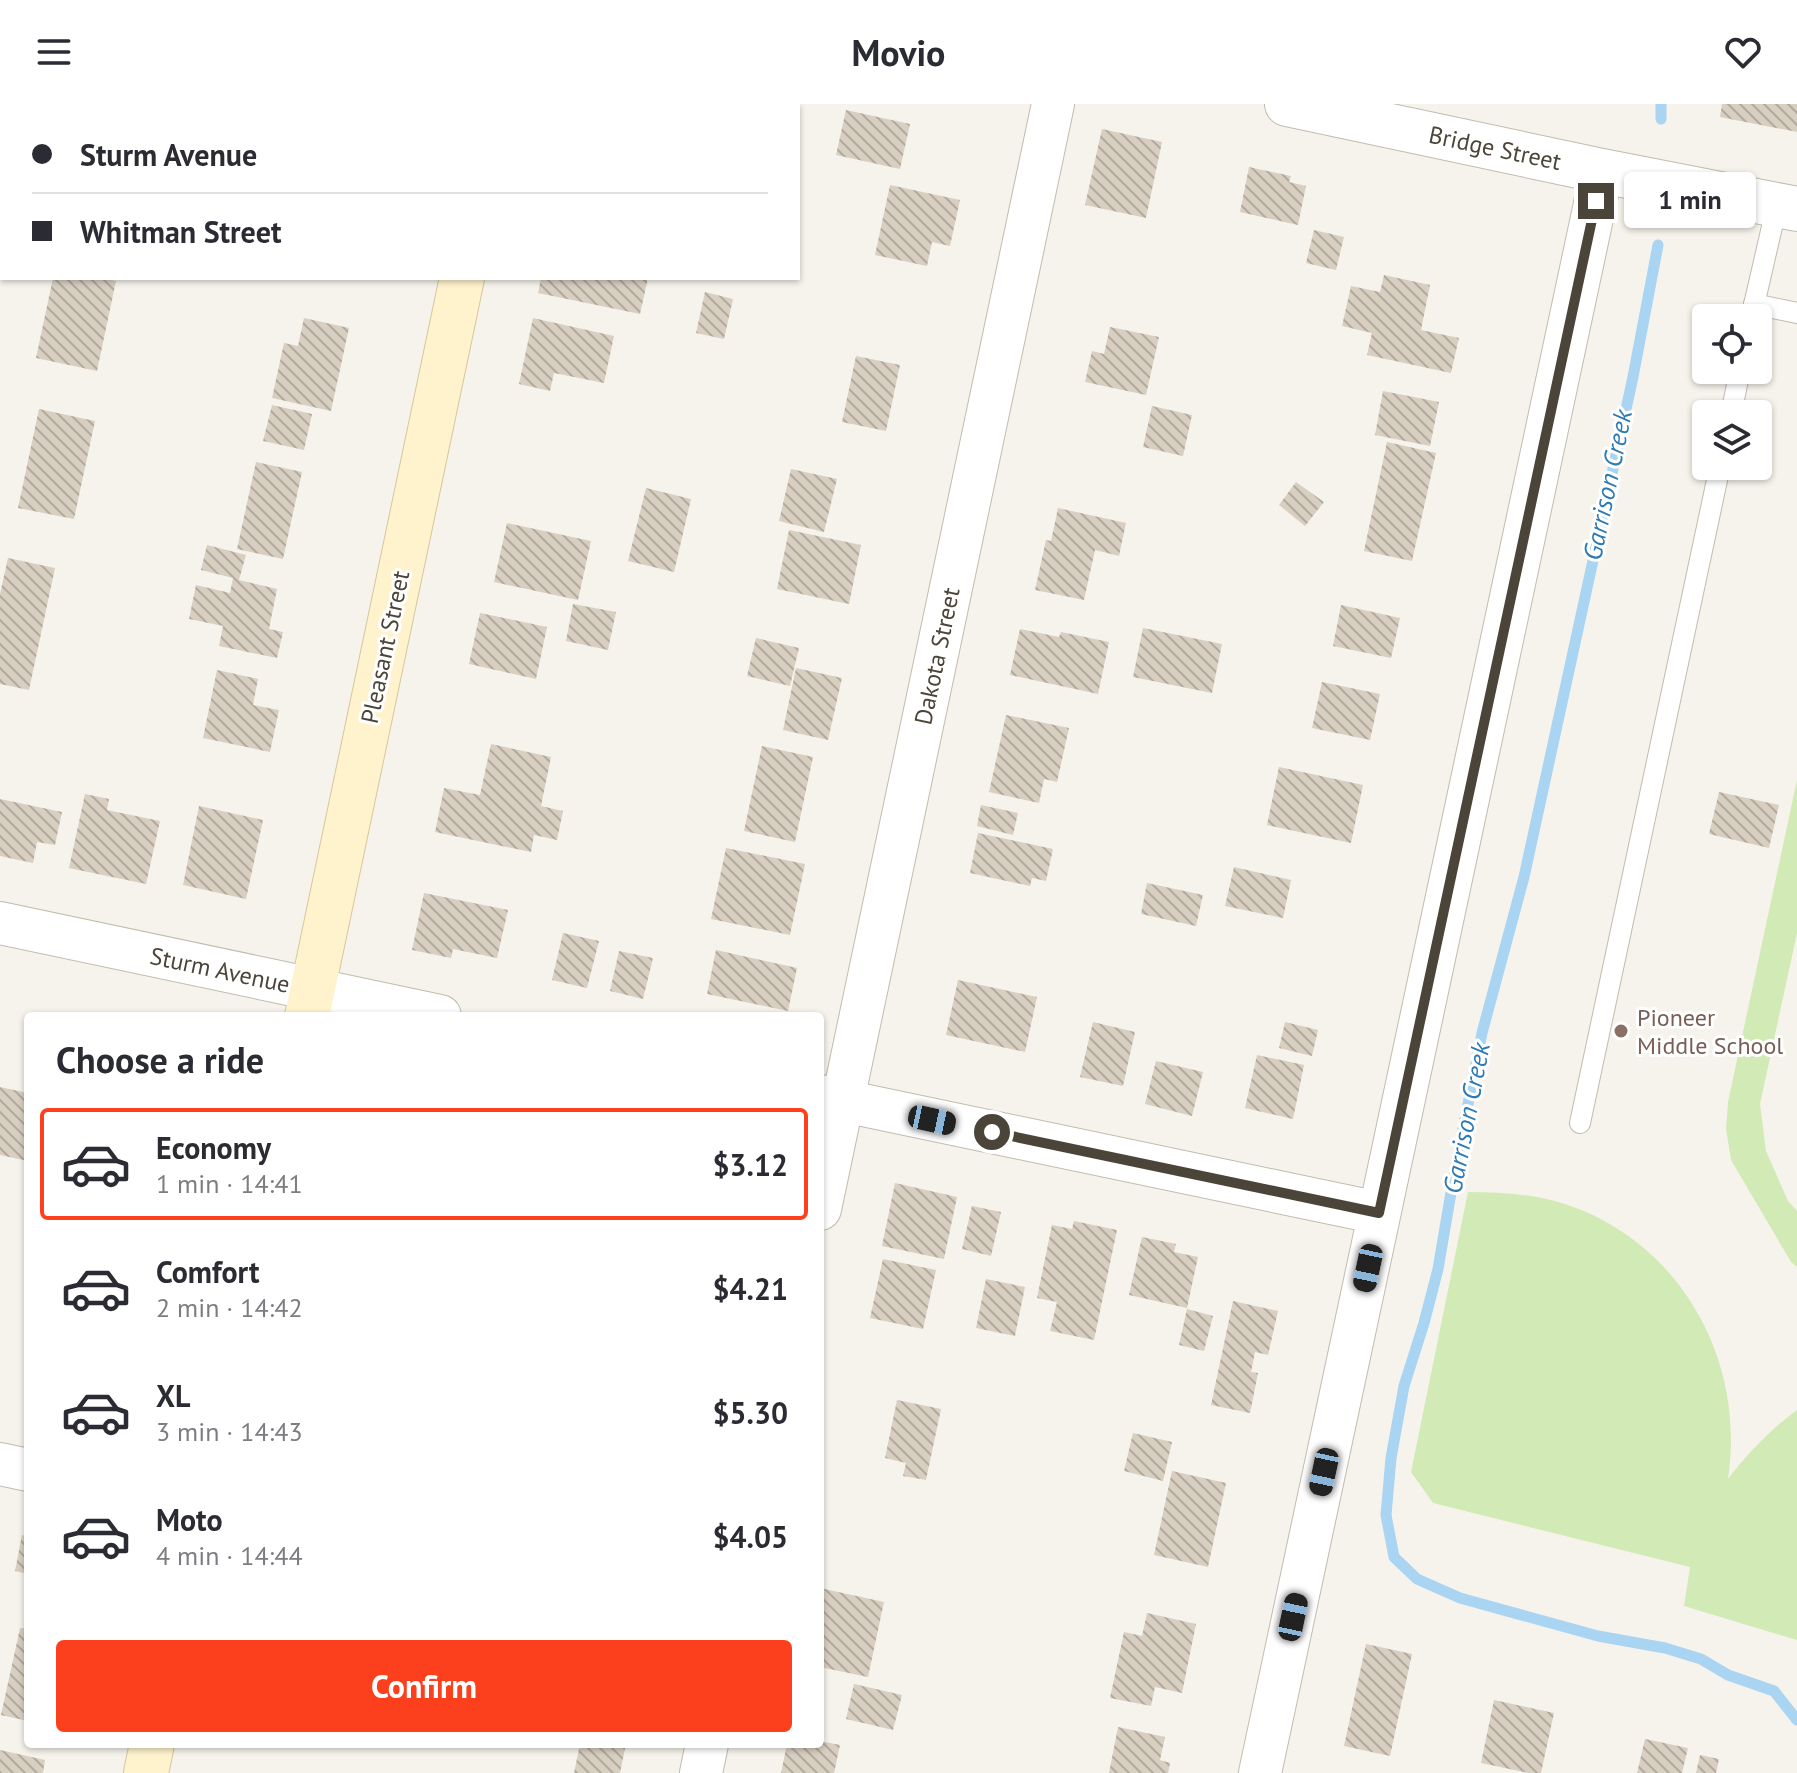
<!DOCTYPE html>
<meta charset="utf-8">
<style>
body{margin:0;font-family:"PT Sans",sans-serif;background:#f7f7f7;color:#2b2b33;height:100vh;display:flex;flex-direction:column;font-size:30px;white-space:nowrap}
*{box-sizing:border-box;margin:0}
p{font-size:26px;color:#7c7c81}
.icon{flex:none;width:44px;height:44px;fill:none;stroke:currentColor;stroke-width:2;stroke-linecap:round;stroke-linejoin:round}
.map{position:relative;flex:1;overflow:hidden}
.panel{position:absolute;left:24px;top:908px;width:800px;height:736px;display:flex;flex-direction:column;background:#fff;border-radius:8px;box-shadow:0 2px 6px #0004}
.panel>*{flex:none}
.guide{position:absolute;left:0px;top:0px;width:800px;height:176px;box-shadow:0 2px 6px #0004;display:grid;align-content:center;height:176px;padding:0 32px;background:#fff}
.controls{position:absolute;left:1692px;top:200px;display:grid;gap:16px}
.controls a{display:grid;place-items:center;width:80px;height:80px;border-radius:8px;background:#fff;box-shadow:0 2px 6px #0004;font-size:40px}
.end{position:absolute;width:36px;height:36px;margin:-18px;border:10px solid #4b4439;background:#fff;box-shadow:0 0 0 4px #fff}
.from{border-radius:50%}
.bubble{position:absolute;height:56px;border-radius:8px;background:#fff;box-shadow:0 2px 6px #0004;font-size:26px;font-weight:700;line-height:56px;text-align:center}
.car{position:absolute;width:24px;height:48px;margin:-24px -12px;border-radius:10px;box-shadow:0 0 6px 2px #0007;background:linear-gradient(#222 24%,#8ab4d8 0 40%,#222 0 76%,#8ab4d8 0 86%,#222 0)}
.guide b{display:flex;align-items:center;gap:28px;height:76px;font-size:30px}
.guide b+b{border-top:2px solid #e1e1e2}
.guide i{width:20px;height:20px;background:#2b2b33}
ul{padding:0;list-style:none}
li{display:flex;align-items:center;gap:24px;height:112px;margin:0 16px 12px;padding:0 16px;border:4px solid transparent;border-radius:8px}
li div{flex:1}
li b{display:block;font-size:30px}
li em{font-style:normal;font-weight:700}
li.active{border-color:#fc3f1d}
li>.icon{width:72px;height:72px;stroke-width:1.5}
h2{padding:0 32px;font-size:36px;line-height:96px}
.action{display:flex;gap:16px;margin-top:auto;padding:16px 32px}
.action a{flex:1;height:92px;border-radius:8px;background:#fc3f1d;color:#fff;font-size:32px;font-weight:700;line-height:92px;text-align:center}
header{display:flex;justify-content:space-between;align-items:center;height:104px;padding:0 32px;background:#fff;font-size:36px;font-weight:700}
.map>svg:first-child{display:block}
.grass{fill:#d2eab5}
.lines{fill:none;stroke-linecap:round;stroke-linejoin:round}
.stream{stroke:#a9d4f2;stroke-width:11}
.building{fill:url(#building-back-hatch)}
.service-casing{stroke:#c2bbae;stroke-width:22}
.minor-casing{stroke:#c2bbae;stroke-width:44}
.tertiary-casing{stroke:#c2bbae;stroke-width:46}
.secondary-casing{stroke:#d6c79b;stroke-width:46}
.service{stroke:#fff;stroke-width:20}
.minor{stroke:#fff;stroke-width:42}
.tertiary{stroke:#fff;stroke-width:44}
.secondary{stroke:#fff3cd;stroke-width:44}
.route{stroke:#4b4439;stroke-width:10}
.education-dot{fill:#8d6e63;stroke:#fff;stroke-width:3}
.labels{text-anchor:middle;dominant-baseline:central;stroke-width:6;stroke-linejoin:round;paint-order:stroke}
.street-label{font-size:24px;fill:#4b4439;stroke:#fff}
.education-label{font-size:24px;fill:#785e54;stroke:#fff;text-anchor:start}
.water-label{font-size:26px;font-style:italic;fill:#2e7ab2;stroke:#fff}
</style>
<header><svg class="icon" aria-label="menu" viewBox="0 0 24 24"><path d="M4 6h16M4 12h16M4 18h16"/></svg>Movio<svg class="icon" aria-label="heart" viewBox="0 0 24 24"><path d="M12 20l-8-8c-3-5 5-10 8-4 3-6 11-1 8 4z"/></svg></header>
<div class="map">
<svg width="1797" height="1669" viewBox="0 0 1797 1669">
<defs>
<pattern id="building-back-hatch" width="6" height="6" patternUnits="userSpaceOnUse" patternTransform="scale(2)"><rect width="6" height="6" fill="#d8cfc1"/><path d="M-1 5l2 2M0 0l6 6M5-1l2 2" fill="none" stroke="#b1aa9e"/></pattern>
</defs>
<rect width="100%" height="100%" fill="#f6f3ec"/>
<g class="grass">
<polygon points="1797,676 1797,829 1760,1000 1766,1047 1788,1097 1797,1107 1797,1163 1791,1158 1731,1056 1726,1025 1728,998"/>
<path d="M1468,1088C1501,1088 1533,1090 1565,1100C1681,1138 1746,1257 1728,1375C1748,1349 1770,1326 1797,1306V1536L1684,1502L1690,1463L1433,1399L1411,1368Z"/>
</g>
<g class="lines">
<g class="stream">
<polyline points="1661,15 1661,0"/>
<polyline points="1658,141 1633,273 1524,773 1482,929 1454,1071 1438,1165 1424,1219 1404,1282 1391,1354 1386,1411 1394,1453 1417,1475 1460,1494 1598,1532 1665,1544 1701,1555 1728,1571 1774,1587 1797,1616"/>
</g>
</g>
<g class="building">
<polygon points="1722,0 1797,0 1797,28 1720,13"/>
<polygon points="846,6 910,20 900,65 836,51"/>
<polygon points="1102,25 1162,38 1146,114 1085,101"/>
<polygon points="1249,63 1291,72 1289,78 1306,82 1298,121 1240,108"/>
<polygon points="890,81 960,96 950,142 932,138 927,162 875,151"/>
<polygon points="1314,126 1344,133 1336,166 1306,159"/>
<polygon points="1384,171 1430,181 1421,226 1459,234 1451,269 1367,251 1372,229 1342,222 1351,182 1380,188"/>
<polygon points="53,174 100,174 116,177 97,267 36,254"/>
<polygon points="541,174 648,174 640,210 538,189"/>
<polygon points="705,188 733,195 724,235 696,229"/>
<polygon points="304,214 349,224 331,307 272,294 284,239 298,242"/>
<polygon points="533,214 614,232 604,279 554,269 550,287 519,280"/>
<polygon points="1110,223 1159,233 1146,291 1085,278 1092,247 1104,250"/>
<polygon points="856,252 900,261 886,327 842,318"/>
<polygon points="1383,287 1439,298 1430,342 1375,331"/>
<polygon points="272,301 312,310 304,346 263,337"/>
<polygon points="1152,302 1192,311 1183,352 1143,343"/>
<polygon points="39,305 95,317 74,415 18,404"/>
<polygon points="1387,338 1436,349 1412,457 1364,447"/>
<polygon points="256,358 302,368 283,455 237,445"/>
<polygon points="791,365 837,375 824,428 779,417"/>
<polygon points="1296,378 1324,398 1305,422 1279,401"/>
<polygon points="646,384 691,395 674,468 628,457"/>
<polygon points="1058,404 1126,419 1119,452 1095,446 1084,496 1035,486 1046,436 1051,437"/>
<polygon points="507,419 591,437 578,496 494,478"/>
<polygon points="789,426 861,441 849,500 777,485"/>
<polygon points="207,441 246,451 239,476 277,485 269,525 283,528 277,554 219,542 223,522 189,515 196,481 230,489 233,474 201,466"/>
<polygon points="8,454 55,464 29,586 0,580 0,490"/>
<polygon points="573,500 616,508 608,546 566,537"/>
<polygon points="1341,501 1400,514 1391,554 1333,542"/>
<polygon points="480,509 547,523 536,575 469,560"/>
<polygon points="1143,524 1222,540 1212,589 1133,573"/>
<polygon points="1020,525 1059,533 1061,528 1109,538 1098,590 1010,571"/>
<polygon points="756,534 799,544 790,582 747,572"/>
<polygon points="796,564 842,574 828,636 783,626"/>
<polygon points="217,566 258,575 253,601 279,606 270,648 203,634"/>
<polygon points="1322,578 1380,590 1370,636 1312,624"/>
<polygon points="1006,611 1069,624 1057,678 1044,675 1039,699 989,688"/>
<polygon points="491,640 551,653 541,702 563,707 557,736 534,731 531,748 435,728 444,684 480,691"/>
<polygon points="762,642 813,653 795,738 744,727"/>
<polygon points="1279,663 1363,681 1351,739 1267,721"/>
<polygon points="1719,688 1779,701 1769,744 1709,730"/>
<polygon points="85,690 109,695 107,706 160,717 146,780 69,764"/>
<polygon points="0,695 62,708 55,741 37,738 33,759 0,752"/>
<polygon points="981,701 1018,709 1013,731 977,722"/>
<polygon points="199,702 263,716 246,795 183,781"/>
<polygon points="978,729 1053,745 1046,777 1032,774 1030,782 970,769"/>
<polygon points="726,744 805,760 790,831 711,815"/>
<polygon points="1234,763 1291,776 1283,814 1225,802"/>
<polygon points="1147,779 1203,791 1196,822 1141,810"/>
<polygon points="424,789 508,806 497,854 453,845 451,854 412,846"/>
<polygon points="563,829 599,837 587,884 552,876"/>
<polygon points="716,846 797,864 788,907 707,890"/>
<polygon points="619,847 653,854 643,895 610,887"/>
<polygon points="958,876 1037,893 1025,948 946,931"/>
<polygon points="1093,918 1135,928 1123,982 1080,973"/>
<polygon points="1285,918 1318,926 1312,952 1279,944"/>
<polygon points="1257,951 1304,961 1293,1015 1245,1004"/>
<polygon points="1156,957 1203,968 1192,1012 1145,1000"/>
<polygon points="0,983 28,989 28,1057 0,1051"/>
<polygon points="895,1079 957,1093 944,1155 882,1142"/>
<polygon points="972,1102 1001,1108 991,1152 962,1145"/>
<polygon points="1074,1117 1117,1126 1094,1236 1050,1227 1057,1198 1037,1194 1052,1121 1072,1125"/>
<polygon points="1142,1133 1176,1140 1174,1148 1198,1153 1187,1204 1129,1191"/>
<polygon points="883,1155 936,1166 923,1225 870,1214"/>
<polygon points="986,1175 1025,1183 1015,1232 976,1224"/>
<polygon points="1233,1197 1278,1207 1268,1251 1255,1248 1251,1268 1258,1269 1250,1309 1211,1301"/>
<polygon points="1187,1205 1213,1212 1204,1247 1179,1241"/>
<polygon points="897,1296 941,1305 926,1376 903,1372 906,1359 885,1354"/>
<polygon points="1133,1329 1172,1338 1163,1377 1124,1367"/>
<polygon points="1172,1367 1226,1379 1208,1463 1154,1451"/>
<polygon points="22,1431 28,1432 28,1470 15,1467"/>
<polygon points="820,1484 884,1498 868,1573 820,1563"/>
<polygon points="1147,1509 1196,1520 1182,1589 1155,1583 1151,1602 1110,1594 1124,1528 1142,1532"/>
<polygon points="20,1524 28,1525 28,1617 1,1611"/>
<polygon points="1366,1540 1412,1550 1390,1652 1344,1642"/>
<polygon points="854,1580 902,1591 893,1626 846,1615"/>
<polygon points="1494,1596 1554,1609 1541,1669 1528,1669 1481,1659"/>
<polygon points="1118,1623 1165,1633 1160,1656 1170,1659 1168,1669 1109,1669"/>
<polygon points="1645,1635 1688,1644 1682,1669 1637,1669"/>
<polygon points="820,1637 840,1641 834,1669 781,1669 787,1640 820,1640"/>
<polygon points="580,1640 626,1640 620,1669 574,1669"/>
<polygon points="0,1646 45,1656 43,1669 0,1669"/>
<polygon points="1700,1651 1719,1655 1716,1669 1696,1669"/>
</g>
<g class="lines">
<defs>
<g id="service">
<polyline points="1754,200 1797,209"/>
<polyline points="1751,214 1777,101"/>
<polyline points="1731,310 1740,266"/>
<polyline points="1580,1019 1720,362"/>
</g>
<g id="minor">
<polyline points="0,819 440,912"/>
<polyline points="820,992 1379,1109"/>
<polyline points="820,1105 1053,0"/>
<polyline points="0,1360 28,1366"/>
<polyline points="701,1669 707,1640"/>
<polyline points="1260,1669 1602,67"/>
</g>
<polyline id="tertiary" points="1287,0 1602,67 1797,105"/>
<g id="secondary">
<polyline points="499,2 499,0"/>
<polyline points="307,912 462,174"/>
<polyline points="146,1669 152,1640"/>
</g>
</defs>
<use href="#service" class="service-casing"/>
<use href="#minor" class="minor-casing"/>
<use href="#tertiary" class="tertiary-casing"/>
<use href="#secondary" class="secondary-casing"/>
<use href="#service" class="service"/>
<use href="#minor" class="minor"/>
<use href="#tertiary" class="tertiary"/>
<use href="#secondary" class="secondary"/>
</g>
<g class="lines">
<polyline class="route" points="992,1028 1379,1109 1596,97"/>
</g>
<circle class="education-dot" cx="1621" cy="927" r="8"/>
<g class="labels">
<g class="street-label">
<text transform="translate(1495 44) rotate(12)">Bridge Street</text>
<text transform="translate(385 543) rotate(-78)">Pleasant Street</text>
<text transform="translate(937 552) rotate(-78)">Dakota Street</text>
<text transform="translate(220 866) rotate(12)">Sturm Avenue</text>
</g>
<g class="education-label">
<text x="1637" y="913">Pioneer<tspan x="1637" dy="28">Middle School</tspan></text>
</g>
<g class="water-label">
<text transform="translate(1607 381) rotate(-78)">Garrison Creek</text>
<text transform="translate(1466 1014) rotate(-79)">Garrison Creek</text>
</g>
</g>
</svg>
<div class="controls">
<a><svg class="icon" aria-label="locate" viewBox="0 0 24 24"><circle cx="12" cy="12" r="6"/><path d="M12 2v4M12 18v4M2 12h4M18 12h4"/></svg></a>
<a><svg class="icon" aria-label="layers" viewBox="0 0 24 24"><path d="M12 4l9 5-9 5-9-5zM3 14l9 5 9-5"/></svg></a>
</div>
<i class="end from" style="left:992px;top:1028px"></i>
<i class="end" style="left:1596px;top:97px"></i>
<div class="bubble" style="left:1624px;top:68px;width:132px">1 min</div>
<i class="car" style="left:932px;top:1016px;rotate:102deg"></i>
<i class="car" style="left:1368px;top:1164px;rotate:192deg"></i>
<i class="car" style="left:1324px;top:1368px;rotate:192deg"></i>
<i class="car" style="left:1293px;top:1513px;rotate:12deg"></i>
<div class="guide">
<b><i class="from"></i>Sturm Avenue</b>
<b><i></i>Whitman Street</b>
</div>
<section class="panel">
<h2>Choose a ride</h2>
<ul>
<li class="active"><svg class="icon" aria-label="car" viewBox="0 0 24 24"><path d="M5 17H2v-5l4-1 3-4h7l3 4 3 1v5h-3M9 17h6M6 11h13"/><circle cx="7" cy="17" r="2"/><circle cx="17" cy="17" r="2"/></svg><div><b>Economy</b><p>1 min · 14:41</p></div><em>$3.12</em></li>
<li><svg class="icon" aria-label="car" viewBox="0 0 24 24"><path d="M5 17H2v-5l4-1 3-4h7l3 4 3 1v5h-3M9 17h6M6 11h13"/><circle cx="7" cy="17" r="2"/><circle cx="17" cy="17" r="2"/></svg><div><b>Comfort</b><p>2 min · 14:42</p></div><em>$4.21</em></li>
<li><svg class="icon" aria-label="car" viewBox="0 0 24 24"><path d="M5 17H2v-5l4-1 3-4h7l3 4 3 1v5h-3M9 17h6M6 11h13"/><circle cx="7" cy="17" r="2"/><circle cx="17" cy="17" r="2"/></svg><div><b>XL</b><p>3 min · 14:43</p></div><em>$5.30</em></li>
<li><svg class="icon" aria-label="car" viewBox="0 0 24 24"><path d="M5 17H2v-5l4-1 3-4h7l3 4 3 1v5h-3M9 17h6M6 11h13"/><circle cx="7" cy="17" r="2"/><circle cx="17" cy="17" r="2"/></svg><div><b>Moto</b><p>4 min · 14:44</p></div><em>$4.05</em></li>
</ul>
<div class="action"><a>Confirm</a></div>
</section>
</div>
